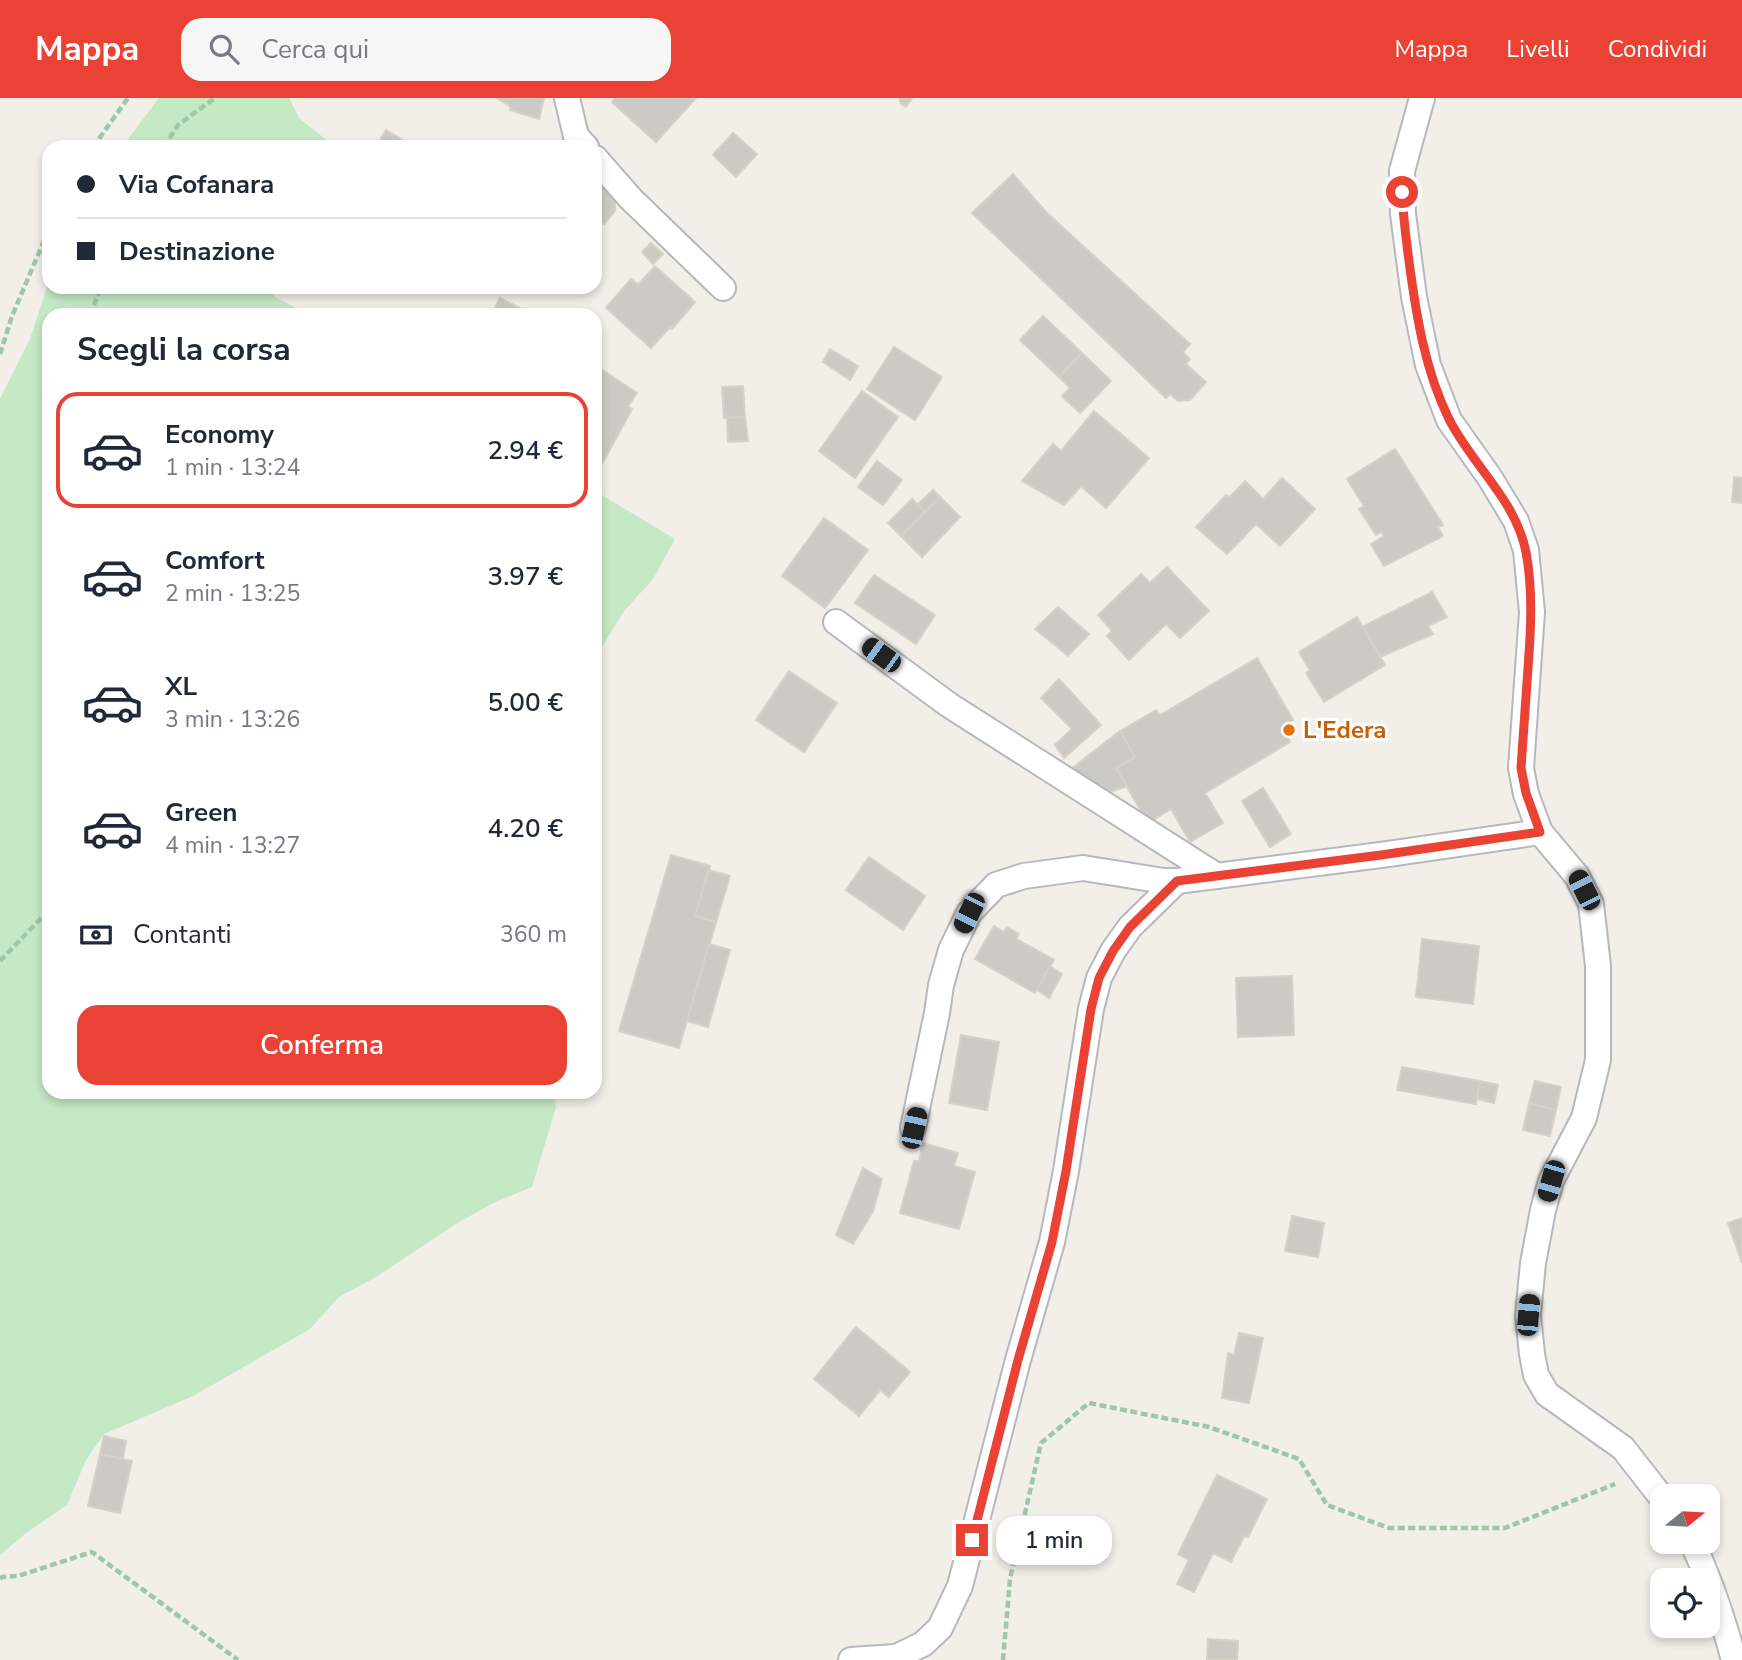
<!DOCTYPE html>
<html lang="it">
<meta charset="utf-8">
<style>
body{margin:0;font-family:"Nunito Sans",sans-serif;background:#f6f6f7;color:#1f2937;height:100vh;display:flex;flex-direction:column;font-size:26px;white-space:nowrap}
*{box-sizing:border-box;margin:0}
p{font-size:23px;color:#747a83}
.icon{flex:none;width:38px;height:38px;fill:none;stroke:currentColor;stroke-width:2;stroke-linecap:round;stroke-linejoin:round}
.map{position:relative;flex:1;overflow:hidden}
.drawer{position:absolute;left:42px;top:210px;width:560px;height:791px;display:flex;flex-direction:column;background:#fff;border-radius:21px;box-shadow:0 4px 10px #0003}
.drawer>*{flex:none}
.top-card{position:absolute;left:42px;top:42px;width:560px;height:154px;border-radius:21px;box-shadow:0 4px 10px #0003;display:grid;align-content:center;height:154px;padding:0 35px;background:#fff}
.needle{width:46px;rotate:72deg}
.fabs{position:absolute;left:1650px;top:1386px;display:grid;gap:14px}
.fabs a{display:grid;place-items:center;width:70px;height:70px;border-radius:14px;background:#fff;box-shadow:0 4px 10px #0003;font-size:35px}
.end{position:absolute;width:32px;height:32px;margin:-16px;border:9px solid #ea4335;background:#fff;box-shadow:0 0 0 4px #fff}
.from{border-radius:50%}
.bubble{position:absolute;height:49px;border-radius:21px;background:#fff;box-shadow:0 4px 10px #0003;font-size:23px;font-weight:600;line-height:49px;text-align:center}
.car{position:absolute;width:21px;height:42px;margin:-21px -10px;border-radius:9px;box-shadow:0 0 5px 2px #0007;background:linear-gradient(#222 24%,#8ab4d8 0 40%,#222 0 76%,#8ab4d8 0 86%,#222 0)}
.top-card b{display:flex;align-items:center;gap:24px;height:66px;font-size:26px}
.top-card b+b{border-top:2px solid #e0e1e3}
.top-card i{width:18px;height:18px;background:#1f2937}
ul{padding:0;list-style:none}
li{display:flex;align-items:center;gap:21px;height:116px;margin:0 14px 10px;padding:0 21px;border:4px solid transparent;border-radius:21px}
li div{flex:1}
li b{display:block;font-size:26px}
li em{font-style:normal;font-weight:600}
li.current{border-color:#ea4335}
li>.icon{width:63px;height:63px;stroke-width:1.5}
h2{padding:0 35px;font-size:32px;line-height:84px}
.pay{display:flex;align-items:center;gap:18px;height:77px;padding:0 35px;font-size:26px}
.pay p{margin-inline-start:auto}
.cta{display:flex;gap:14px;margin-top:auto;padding:14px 35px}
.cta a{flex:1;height:80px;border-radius:21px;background:#ea4335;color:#fff;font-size:28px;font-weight:600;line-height:80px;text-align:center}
header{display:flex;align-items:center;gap:42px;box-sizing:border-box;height:98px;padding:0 35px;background:#ea4335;color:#fff}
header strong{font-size:33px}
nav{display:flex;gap:38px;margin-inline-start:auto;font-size:24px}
.search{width:490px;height:63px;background:#f6f6f7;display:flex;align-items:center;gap:18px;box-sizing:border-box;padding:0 24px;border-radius:21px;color:#747a83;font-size:26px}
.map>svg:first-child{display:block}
.green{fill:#c5e8c5}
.building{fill:#cccac5;stroke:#d6d1c6;stroke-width:2}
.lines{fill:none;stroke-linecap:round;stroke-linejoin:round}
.street-casing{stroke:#b5b8bc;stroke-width:28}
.path{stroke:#9cc7a9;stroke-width:4.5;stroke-dasharray:7 3.5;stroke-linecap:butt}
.street{stroke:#fff;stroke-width:24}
.route{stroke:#ea4335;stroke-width:9}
.food-dot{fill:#e8710a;stroke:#fff;stroke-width:2.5}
.labels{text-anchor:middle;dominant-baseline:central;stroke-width:6;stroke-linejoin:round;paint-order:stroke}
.food-label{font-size:24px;font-weight:bold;fill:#c56008;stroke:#fff;text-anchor:start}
</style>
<header>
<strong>Mappa</strong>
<div class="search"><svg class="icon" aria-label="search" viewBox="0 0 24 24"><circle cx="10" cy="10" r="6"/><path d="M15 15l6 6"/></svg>Cerca qui</div>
<nav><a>Mappa</a><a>Livelli</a><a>Condividi</a></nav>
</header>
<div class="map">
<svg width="1742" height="1562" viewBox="0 0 1742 1562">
<rect width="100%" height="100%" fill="#f1efe8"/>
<g class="green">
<polygon points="159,0 289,0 299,20 329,44 327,49 122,49"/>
<polygon points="49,183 49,189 276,189 273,198 310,217 49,217 49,994 553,994 556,1009 532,1089 493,1105 456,1126 376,1179 339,1199 310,1231 193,1298 104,1336 86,1362 67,1407 26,1435 0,1457 0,301 30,241"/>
<polygon points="595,393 675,441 653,481 624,513 602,549 595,557"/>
</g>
<g class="building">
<polygon points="497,0 544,0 539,21 510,12 511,9"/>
<polygon points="615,0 696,0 656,44 612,4"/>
<polygon points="899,0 912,0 906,9 901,6"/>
<polygon points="386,32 414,49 376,49"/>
<polygon points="733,35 757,56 736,79 713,57"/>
<polygon points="595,76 615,93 615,113 604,126 595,119"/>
<polygon points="1013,76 1046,114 1190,246 1183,254 1190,261 1186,266 1206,284 1190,302 1178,303 1170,296 1166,300 972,115"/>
<polygon points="651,145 663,156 653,166 642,154"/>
<polygon points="655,168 695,204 672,231 670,229 651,250 606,210 631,181 638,187"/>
<polygon points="500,200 522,211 519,217 491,217"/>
<polygon points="1043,218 1082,255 1059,279 1020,242"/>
<polygon points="894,249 942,279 915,322 867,291"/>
<polygon points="830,251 858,268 850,282 823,264"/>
<polygon points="1082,255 1111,283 1080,315 1062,298 1070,290 1059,279"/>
<polygon points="595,267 637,295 628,308 632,311 602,366 595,362"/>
<polygon points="743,288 745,319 724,320 722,289"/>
<polygon points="862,293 898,319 855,380 819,353"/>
<polygon points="1094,313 1149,360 1106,410 1081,388 1064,407 1022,383 1053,346 1061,353"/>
<polygon points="745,319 748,343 728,344 727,320"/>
<polygon points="1395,351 1443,427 1438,429 1443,438 1384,468 1371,446 1384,438 1381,434 1376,437 1359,411 1364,408 1347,381"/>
<polygon points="877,363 902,382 883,407 858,389"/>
<polygon points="1734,379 1742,380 1742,405 1732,404"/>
<polygon points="1282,380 1315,411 1280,448 1256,426 1227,456 1196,429 1226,397 1230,399 1245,383 1263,401"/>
<polygon points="933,392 940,399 925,414 917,407"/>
<polygon points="940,399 960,419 922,459 901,438"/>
<polygon points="912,401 925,414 901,438 888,425"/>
<polygon points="824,420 868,452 825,510 782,478"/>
<polygon points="1167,469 1209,513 1180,540 1166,526 1129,562 1107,538 1112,533 1098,517 1141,476 1150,485"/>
<polygon points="874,477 935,517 916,546 855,505"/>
<polygon points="1432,494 1447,519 1428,528 1433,536 1380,559 1362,529"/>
<polygon points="1058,509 1089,536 1068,558 1035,531"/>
<polygon points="1357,519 1385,567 1324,604 1306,575 1310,572 1299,554"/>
<polygon points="1257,560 1293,622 1282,629 1290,644 1205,695 1223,725 1190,744 1171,711 1148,725 1116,670 1135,659 1120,633 1156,612 1160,617"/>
<polygon points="789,573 837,605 804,654 756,622"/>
<polygon points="1059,581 1101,627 1064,660 1055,647 1072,631 1041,600"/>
<polygon points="1120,633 1135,659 1116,670 1127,688 1100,698 1067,674"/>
<polygon points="1263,690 1291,736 1270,749 1242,703"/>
<polygon points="671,757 710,768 695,818 716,824 679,950 619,933"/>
<polygon points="869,759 925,798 903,832 846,792"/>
<polygon points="709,772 730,778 716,824 695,818"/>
<polygon points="994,828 1004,834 1007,829 1019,836 1016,841 1054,862 1035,895 975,861"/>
<polygon points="1422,841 1479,848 1473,906 1416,899"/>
<polygon points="709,846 730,852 708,929 687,923"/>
<polygon points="1050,868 1062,876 1049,900 1037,892"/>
<polygon points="1292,878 1294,937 1238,939 1236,880"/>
<polygon points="961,937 999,944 987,1012 949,1005"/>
<polygon points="1402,969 1480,983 1476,1006 1397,992"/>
<polygon points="1480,983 1498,987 1494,1005 1477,1001"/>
<polygon points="1535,983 1561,989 1556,1012 1529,1005"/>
<polygon points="1529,1005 1556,1012 1550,1038 1523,1032"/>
<polygon points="923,1045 958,1055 954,1068 975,1074 959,1131 900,1115 914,1063 919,1063"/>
<polygon points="863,1070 882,1081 873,1113 853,1146 836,1137"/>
<polygon points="1292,1118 1324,1125 1318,1159 1285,1153"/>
<polygon points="1742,1120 1742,1165 1728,1125"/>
<polygon points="856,1229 910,1274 889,1299 880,1292 859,1318 814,1281"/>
<polygon points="1239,1235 1263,1240 1249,1305 1222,1300 1228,1255 1234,1257"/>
<polygon points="104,1338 126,1343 123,1361 100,1356"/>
<polygon points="100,1356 132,1363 120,1415 88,1408"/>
<polygon points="1217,1377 1267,1401 1248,1439 1244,1438 1231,1464 1213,1455 1194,1494 1177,1486 1189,1462 1178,1456"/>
<polygon points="1208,1541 1238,1543 1237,1562 1207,1562"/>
</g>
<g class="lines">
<defs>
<g id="street">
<polyline points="567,0 576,38 586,49"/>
<polyline points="1422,0 1402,73 1403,116 1414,199 1428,267 1449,322 1490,380 1516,423 1526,452 1532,514 1521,670 1526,696 1540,734 1577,778 1591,806 1598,868 1598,962 1584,1020 1551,1083 1543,1112 1533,1165 1528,1217 1532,1256 1536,1277 1547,1296 1623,1350 1662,1400"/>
<polyline points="595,60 631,101 723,190"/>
<polyline points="836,524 949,607 1217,778"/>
<polyline points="913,1030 937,915 941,887 951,852 969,815 996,787 1024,778 1083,770 1164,783 1177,783 1381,757 1540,734"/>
<path d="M1692,1444C1710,1482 1723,1521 1734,1562"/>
<polyline points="851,1562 896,1559 923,1546 940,1530 960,1488 1018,1262 1052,1144 1066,1073 1091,911 1099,880 1113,853 1130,829 1177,783"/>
</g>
</defs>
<use href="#street" class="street-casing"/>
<g class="path">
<polyline points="93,49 128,0"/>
<polyline points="164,49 178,27 215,0"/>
<polyline points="90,217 101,189"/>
<polyline points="0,256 12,218 49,131"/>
<polyline points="0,863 49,812"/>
<polyline points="0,1481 2,1479 18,1478 92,1454 238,1562"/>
<polyline points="1003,1562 1010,1481 1041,1345 1089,1305 1209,1329 1299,1361 1327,1407 1389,1430 1505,1430 1615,1386"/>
</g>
<use href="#street" class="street"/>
</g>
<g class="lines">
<path class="route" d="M972,1442L1018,1262L1052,1144L1066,1073L1091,911L1099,880L1113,853L1130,829L1177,783L1381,757L1540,734L1526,695L1521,670C1523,637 1526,603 1528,570C1531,531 1533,492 1526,454C1516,402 1472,367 1449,321C1425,273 1416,216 1409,163C1406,140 1403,118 1402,94"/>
</g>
<circle class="food-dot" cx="1289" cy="632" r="7"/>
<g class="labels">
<g class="food-label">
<text x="1303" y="632">L'Edera</text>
</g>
</g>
</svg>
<div class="fabs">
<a><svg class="needle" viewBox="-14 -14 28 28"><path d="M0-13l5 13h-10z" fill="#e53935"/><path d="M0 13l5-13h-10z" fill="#747a83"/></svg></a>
<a><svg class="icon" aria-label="locate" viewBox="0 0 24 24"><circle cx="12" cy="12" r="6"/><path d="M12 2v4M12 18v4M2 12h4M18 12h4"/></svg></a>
</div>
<i class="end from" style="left:1402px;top:94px"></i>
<i class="end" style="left:972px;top:1442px"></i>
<div class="bubble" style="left:996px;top:1418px;width:116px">1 min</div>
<i class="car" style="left:881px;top:557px;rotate:306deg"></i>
<i class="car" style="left:1584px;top:792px;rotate:333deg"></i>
<i class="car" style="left:969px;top:815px;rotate:206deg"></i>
<i class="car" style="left:914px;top:1030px;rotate:12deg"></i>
<i class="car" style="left:1551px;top:1083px;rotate:196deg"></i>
<i class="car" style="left:1528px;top:1217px;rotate:5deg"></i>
<div class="top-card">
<b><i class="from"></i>Via Cofanara</b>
<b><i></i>Destinazione</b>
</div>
<section class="drawer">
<h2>Scegli la corsa</h2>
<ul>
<li class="current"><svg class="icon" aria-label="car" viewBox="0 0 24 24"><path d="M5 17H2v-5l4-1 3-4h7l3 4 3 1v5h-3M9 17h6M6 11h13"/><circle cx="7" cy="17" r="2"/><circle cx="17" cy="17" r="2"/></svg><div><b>Economy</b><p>1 min · 13:24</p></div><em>2.94 €</em></li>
<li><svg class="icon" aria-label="car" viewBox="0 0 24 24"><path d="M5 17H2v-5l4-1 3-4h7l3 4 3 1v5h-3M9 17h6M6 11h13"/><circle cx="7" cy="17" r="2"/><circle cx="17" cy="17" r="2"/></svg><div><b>Comfort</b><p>2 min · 13:25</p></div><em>3.97 €</em></li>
<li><svg class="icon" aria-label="car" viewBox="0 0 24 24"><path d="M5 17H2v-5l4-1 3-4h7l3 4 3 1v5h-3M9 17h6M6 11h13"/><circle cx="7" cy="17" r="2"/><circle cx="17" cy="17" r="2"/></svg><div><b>XL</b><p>3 min · 13:26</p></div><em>5.00 €</em></li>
<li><svg class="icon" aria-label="car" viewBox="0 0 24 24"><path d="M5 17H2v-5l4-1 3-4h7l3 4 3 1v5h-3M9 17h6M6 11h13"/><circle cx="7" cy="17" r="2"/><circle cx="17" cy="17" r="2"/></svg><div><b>Green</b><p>4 min · 13:27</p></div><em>4.20 €</em></li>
</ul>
<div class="pay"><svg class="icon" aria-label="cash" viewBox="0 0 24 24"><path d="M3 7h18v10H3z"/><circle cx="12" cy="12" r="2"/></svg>Contanti<p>360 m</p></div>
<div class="cta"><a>Conferma</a></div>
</section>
</div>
